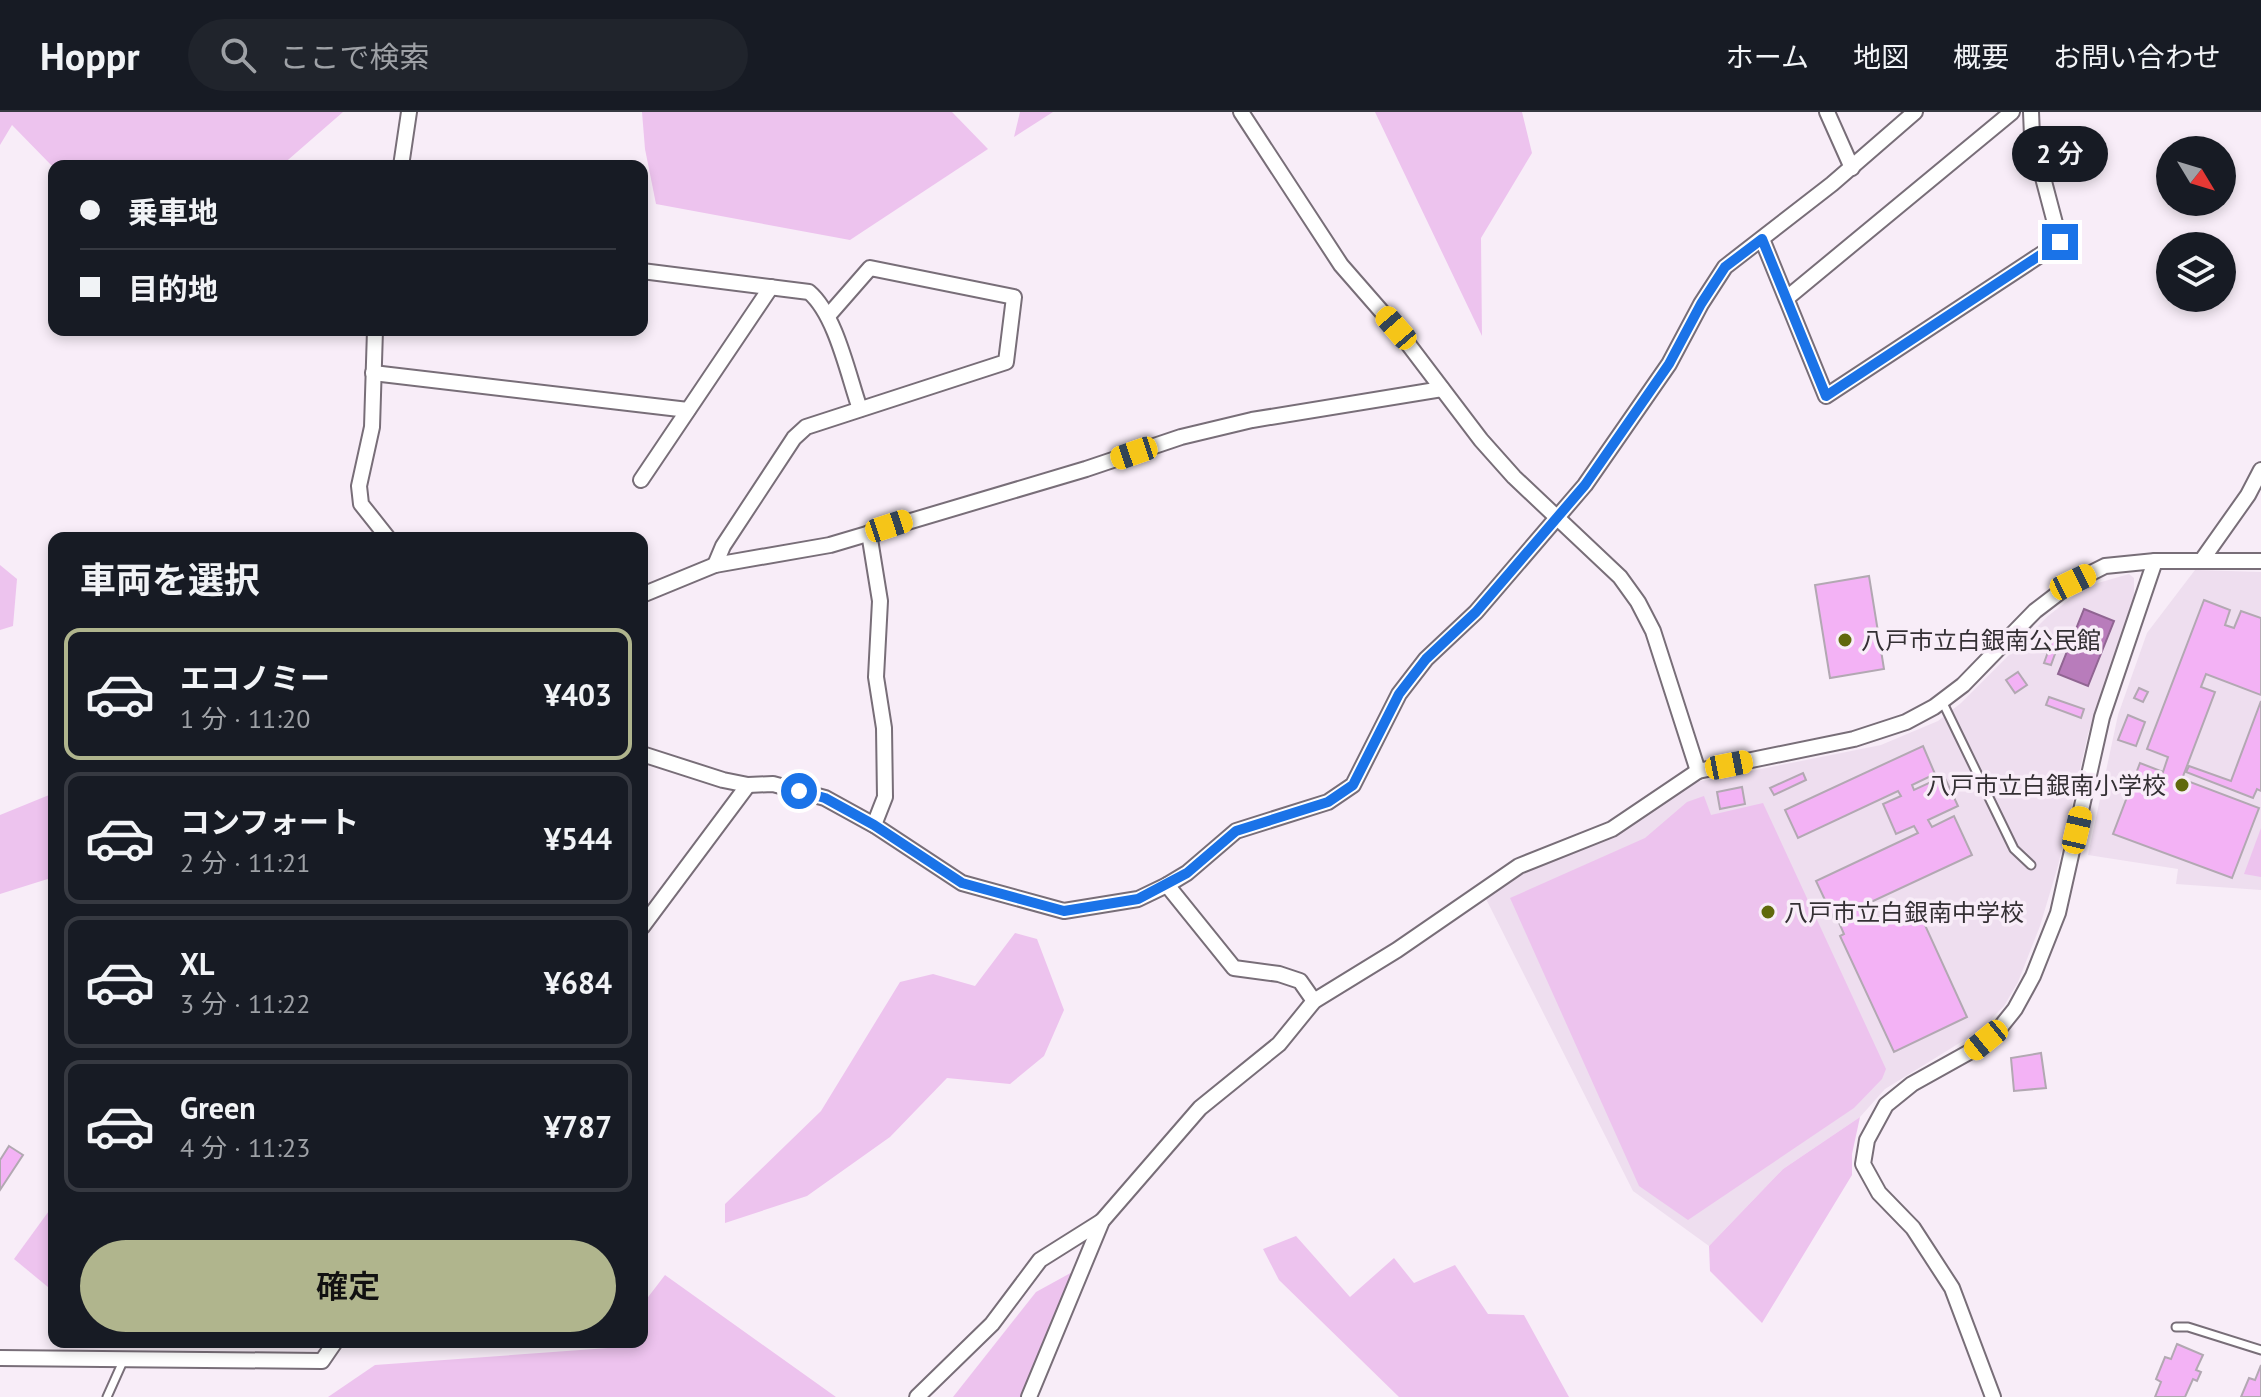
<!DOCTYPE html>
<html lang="ja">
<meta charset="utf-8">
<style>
body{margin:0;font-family:"PT Sans","Noto Sans JP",sans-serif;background:#20242c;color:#f1f3f6;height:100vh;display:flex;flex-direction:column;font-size:30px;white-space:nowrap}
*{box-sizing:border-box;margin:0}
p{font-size:26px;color:#9ea1a6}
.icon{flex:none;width:44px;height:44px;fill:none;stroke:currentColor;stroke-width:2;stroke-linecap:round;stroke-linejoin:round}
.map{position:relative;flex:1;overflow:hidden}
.side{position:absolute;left:48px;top:420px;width:600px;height:816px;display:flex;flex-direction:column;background:#171b24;border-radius:16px;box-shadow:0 4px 12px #0003}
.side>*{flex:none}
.top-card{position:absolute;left:48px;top:48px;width:600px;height:176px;border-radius:16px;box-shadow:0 4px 12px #0003;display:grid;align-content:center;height:176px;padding:0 32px;background:#171b24}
.needle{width:52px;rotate:128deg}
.tools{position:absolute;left:2156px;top:24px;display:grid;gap:16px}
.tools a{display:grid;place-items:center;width:80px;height:80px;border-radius:50%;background:#171b24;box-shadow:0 4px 12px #0003;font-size:40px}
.end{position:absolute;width:36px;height:36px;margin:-18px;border:10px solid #1a73e8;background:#fff;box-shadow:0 0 0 4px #fff}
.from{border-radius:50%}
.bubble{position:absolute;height:56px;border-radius:28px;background:#171b24;box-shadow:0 4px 12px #0003;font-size:26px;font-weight:600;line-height:56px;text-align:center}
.car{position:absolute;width:24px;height:48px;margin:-24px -12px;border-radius:10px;box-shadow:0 0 6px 2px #0007;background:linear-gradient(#f5c518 24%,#345 0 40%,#f5c518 0 76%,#345 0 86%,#f5c518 0)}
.top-card b{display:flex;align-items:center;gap:28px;height:76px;font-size:30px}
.top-card b+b{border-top:2px solid #363941}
.top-card i{width:20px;height:20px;background:#f1f3f6}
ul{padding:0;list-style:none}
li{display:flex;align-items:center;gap:24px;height:132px;margin:0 16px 12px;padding:0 16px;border:4px solid #363941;border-radius:16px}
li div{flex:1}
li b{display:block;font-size:30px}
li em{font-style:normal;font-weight:600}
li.on{border-color:#b0b58d}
li>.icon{width:72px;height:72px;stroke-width:1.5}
h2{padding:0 32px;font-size:36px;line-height:96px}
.action{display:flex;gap:16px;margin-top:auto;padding:16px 32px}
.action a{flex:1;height:92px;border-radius:48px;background:#b0b58d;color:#111;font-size:32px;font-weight:600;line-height:92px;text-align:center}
header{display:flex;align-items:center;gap:48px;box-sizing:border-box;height:112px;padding:0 40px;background:#171b24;border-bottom:2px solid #363941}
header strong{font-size:38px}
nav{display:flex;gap:44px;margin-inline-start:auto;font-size:28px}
.search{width:560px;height:72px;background:#20242c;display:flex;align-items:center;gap:20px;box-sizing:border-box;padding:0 28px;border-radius:44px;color:#9ea1a6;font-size:30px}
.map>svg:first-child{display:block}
.built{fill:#eedeef}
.green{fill:#edc3ee}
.water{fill:#b87cbb;stroke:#906592;stroke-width:2}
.building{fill:#f3b2f5;stroke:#b2a8b2;stroke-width:2}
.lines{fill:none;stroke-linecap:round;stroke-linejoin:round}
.service-casing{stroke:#786e78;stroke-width:11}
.minor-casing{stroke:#786e78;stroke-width:18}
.service{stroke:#fff;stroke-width:7}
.minor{stroke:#fff;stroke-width:14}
.route{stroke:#1a73e8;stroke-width:10}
.poi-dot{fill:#60690c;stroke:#f8edf8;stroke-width:3}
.labels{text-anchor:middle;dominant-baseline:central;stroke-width:7;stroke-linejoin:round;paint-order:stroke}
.poi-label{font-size:24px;fill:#343034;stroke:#f8edf8;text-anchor:start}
</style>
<header>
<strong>Hoppr</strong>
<div class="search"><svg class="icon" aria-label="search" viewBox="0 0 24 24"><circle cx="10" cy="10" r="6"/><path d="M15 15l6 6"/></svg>ここで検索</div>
<nav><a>ホーム</a><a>地図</a><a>概要</a><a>お問い合わせ</a></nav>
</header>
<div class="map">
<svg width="2261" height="1285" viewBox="0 0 2261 1285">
<rect width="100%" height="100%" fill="#f8edf8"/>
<g class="built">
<polygon points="2195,458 2261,460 2261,778 2176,772 2178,757 2088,743 2118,603 2147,521"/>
<polygon points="2129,462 2134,466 2134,488 2088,622 2058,754 2040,814 2018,870 2004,894 1984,914 1966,927 1885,977 1860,1005 1783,1057 1709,1134 1633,1079 1485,785 1525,758 1691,671 1881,633 1938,609 1961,591 2048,504 2075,483 2098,471"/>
</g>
<g class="green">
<polygon points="0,0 343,0 281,54 54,56 12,13 0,33"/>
<polygon points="642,0 952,0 988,37 850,128 656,92 645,37"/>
<polygon points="1020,0 1053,0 1014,25"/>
<polygon points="1375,0 1522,0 1532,41 1481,126 1482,224"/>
<polygon points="0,453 17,467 13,514 0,518"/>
<polygon points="54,681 54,765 0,782 0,703"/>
<polygon points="1704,684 1711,703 1763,691 1886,957 1882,967 1854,996 1688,1108 1639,1074 1510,786 1645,726 1687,690"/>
<polygon points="2261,716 2261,765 2244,762"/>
<polygon points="1015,821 1037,827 1064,898 1044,944 1010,972 947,966 890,1025 807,1084 725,1111 725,1092 821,999 900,870 933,862 975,874"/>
<polygon points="1860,1005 1852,1042 1852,1063 1762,1211 1710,1159 1709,1134 1783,1057"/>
<polygon points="54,1092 54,1180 14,1147"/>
<polygon points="1296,1124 1350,1185 1394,1146 1414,1171 1455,1153 1488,1202 1524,1203 1569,1285 1399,1285 1279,1168 1263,1137"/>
<polygon points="1076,1158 1020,1285 953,1285 1036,1180"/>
<polygon points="665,1163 836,1285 328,1285 375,1253 608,1236 613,1230 642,1230 642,1193"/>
</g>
<polygon class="water" points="2084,497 2114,509 2088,574 2058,562"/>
<g class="building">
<polygon points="1869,464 1884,557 1830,566 1815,473"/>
<polygon points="2204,488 2230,498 2225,513 2234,516 2241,499 2261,506 2261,583 2206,562 2201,575 2215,580 2182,667 2259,696 2232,766 2113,722 2140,651 2163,660 2168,645 2147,637"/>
<polygon points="2053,526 2060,528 2051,553 2044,551"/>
<polygon points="2018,560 2027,573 2015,581 2006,568"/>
<polygon points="2139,576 2148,580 2143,590 2134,586"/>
<polygon points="2049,585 2084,597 2081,606 2046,593"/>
<polygon points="2261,589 2261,679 2257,677 2253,686 2186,660 2189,654 2231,669"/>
<polygon points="2128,603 2145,610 2136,634 2118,628"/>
<polygon points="1923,634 1935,662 1912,673 1914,678 1944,664 1958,694 1928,708 1932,715 1954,704 1972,743 1858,796 1866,812 1914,789 1967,905 1894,940 1840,824 1844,822 1837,806 1834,807 1816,769 1918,721 1914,714 1896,722 1883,692 1901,684 1898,679 1798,726 1785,698"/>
<polygon points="1803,661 1806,668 1774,683 1770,676"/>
<polygon points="1742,675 1745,692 1720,697 1717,680"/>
<polygon points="2041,941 2046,976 2014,979 2011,946"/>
<polygon points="9,1034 23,1043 0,1078 0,1048"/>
<polygon points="2177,1232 2203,1243 2196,1258 2201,1260 2197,1269 2193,1267 2185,1285 2155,1285 2161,1270 2156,1267 2165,1245 2171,1247"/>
<polygon points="2261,1253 2261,1285 2241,1285 2249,1266 2255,1268"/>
</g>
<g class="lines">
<defs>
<g id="service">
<polyline points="1942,589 2014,737 2031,753"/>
<polyline points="2176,1215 2188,1215 2261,1238"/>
<polyline points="107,1285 124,1247"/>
</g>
<g id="minor">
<polyline points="1241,0 1341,153 1396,216 1481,328 1514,365 1620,465 1638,490 1653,519 1698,659 1854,627 1906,610 1934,595 1963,573 2035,499 2073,470 2105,454 2155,449 2261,449"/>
<polyline points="1827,0 1852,56"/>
<polyline points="401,54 409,0"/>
<polyline points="1762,127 1826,284 2060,130 2032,24 2031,0"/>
<path d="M642,159L809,180C836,203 848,263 860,297"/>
<polyline points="1787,186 2012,0"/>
<polyline points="375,218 372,315 359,374 361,392 388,426"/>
<polyline points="373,261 688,298"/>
<polyline points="641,368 771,175"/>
<polyline points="869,421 880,489 876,565 884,616 885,685 874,713"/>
<polyline points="2202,448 2248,383 2261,358"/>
<polyline points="715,453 723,434 794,326 806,315 1006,250 1014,185 870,156 828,204"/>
<polyline points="642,483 715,453 830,433 1086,357 1181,325 1252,308 1442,277"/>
<polyline points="642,642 723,668 748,673 773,672 825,686 874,713 962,771 1064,799 1138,787 1167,773 1187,761 1236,719 1328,690 1353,673 1399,582 1426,547 1476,500 1585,373 1669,252 1701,192 1725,155 1832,72 1915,0"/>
<polyline points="1167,773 1234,856 1279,862 1300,869 1314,889"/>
<polyline points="642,815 748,673"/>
<polyline points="0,1246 322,1249 335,1230"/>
<polyline points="917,1285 992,1212 1040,1148 1102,1109"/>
<polyline points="1029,1285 1102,1109 1200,996 1279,932 1314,889 1397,838 1519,754 1612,717 1698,659"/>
<polyline points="1993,1285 1952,1176 1913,1116 1879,1081 1863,1052 1867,1028 1886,993 1912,972 1973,938 1999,917 2015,897 2033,864 2058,801 2102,605 2155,449"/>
</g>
</defs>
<use href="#service" class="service-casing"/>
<use href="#minor" class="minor-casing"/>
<use href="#service" class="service"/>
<use href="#minor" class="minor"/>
</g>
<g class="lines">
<polyline class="route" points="799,679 825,686 874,713 962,771 1064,799 1138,787 1187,761 1236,719 1328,690 1353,673 1399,582 1426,547 1476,500 1585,373 1669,252 1701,192 1725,155 1762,127 1826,284 2060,130"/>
</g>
<g class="poi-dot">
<circle cx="1845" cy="528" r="8"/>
<circle cx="2182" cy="673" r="8"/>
<circle cx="1768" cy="800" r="8"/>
</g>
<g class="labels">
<g class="poi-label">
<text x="1861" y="528">八戸市立白銀南公民館</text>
<text x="2166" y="673" text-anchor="end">八戸市立白銀南小学校</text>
<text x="1784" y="800">八戸市立白銀南中学校</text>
</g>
</g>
</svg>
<div class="tools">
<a><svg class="needle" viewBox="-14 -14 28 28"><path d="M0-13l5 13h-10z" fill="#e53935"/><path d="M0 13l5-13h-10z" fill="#9ea1a6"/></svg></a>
<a><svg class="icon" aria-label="layers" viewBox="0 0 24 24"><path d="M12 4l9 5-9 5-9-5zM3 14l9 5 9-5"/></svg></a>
</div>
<i class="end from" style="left:799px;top:679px"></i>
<i class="end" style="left:2060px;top:130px"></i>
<div class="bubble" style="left:2012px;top:14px;width:96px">2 分</div>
<i class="car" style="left:1396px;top:216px;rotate:319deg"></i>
<i class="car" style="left:1134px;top:341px;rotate:251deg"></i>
<i class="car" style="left:889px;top:414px;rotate:72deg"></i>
<i class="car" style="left:2073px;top:470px;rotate:64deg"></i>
<i class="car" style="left:1729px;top:653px;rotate:79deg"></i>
<i class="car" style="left:2077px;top:718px;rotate:13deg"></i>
<i class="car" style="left:1986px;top:928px;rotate:231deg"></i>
<div class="top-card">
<b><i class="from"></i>乗車地</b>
<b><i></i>目的地</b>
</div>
<section class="side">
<h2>車両を選択</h2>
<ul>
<li class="on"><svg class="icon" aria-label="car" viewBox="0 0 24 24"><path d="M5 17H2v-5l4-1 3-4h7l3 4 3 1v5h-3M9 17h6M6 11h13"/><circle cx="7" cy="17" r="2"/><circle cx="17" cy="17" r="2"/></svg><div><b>エコノミー</b><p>1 分 · 11:20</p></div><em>¥403</em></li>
<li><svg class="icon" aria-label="car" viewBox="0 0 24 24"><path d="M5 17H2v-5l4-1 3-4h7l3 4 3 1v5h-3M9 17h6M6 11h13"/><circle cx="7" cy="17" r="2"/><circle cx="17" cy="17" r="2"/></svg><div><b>コンフォート</b><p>2 分 · 11:21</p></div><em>¥544</em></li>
<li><svg class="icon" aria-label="car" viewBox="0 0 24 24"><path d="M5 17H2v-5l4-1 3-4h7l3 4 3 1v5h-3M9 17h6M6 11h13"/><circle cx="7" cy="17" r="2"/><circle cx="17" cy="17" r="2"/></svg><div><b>XL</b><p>3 分 · 11:22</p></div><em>¥684</em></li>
<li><svg class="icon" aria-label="car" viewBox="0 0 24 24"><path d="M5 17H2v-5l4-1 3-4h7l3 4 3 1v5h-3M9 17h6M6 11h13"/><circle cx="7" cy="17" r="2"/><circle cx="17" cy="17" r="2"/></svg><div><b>Green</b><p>4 分 · 11:23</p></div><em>¥787</em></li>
</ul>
<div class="action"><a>確定</a></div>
</section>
</div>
